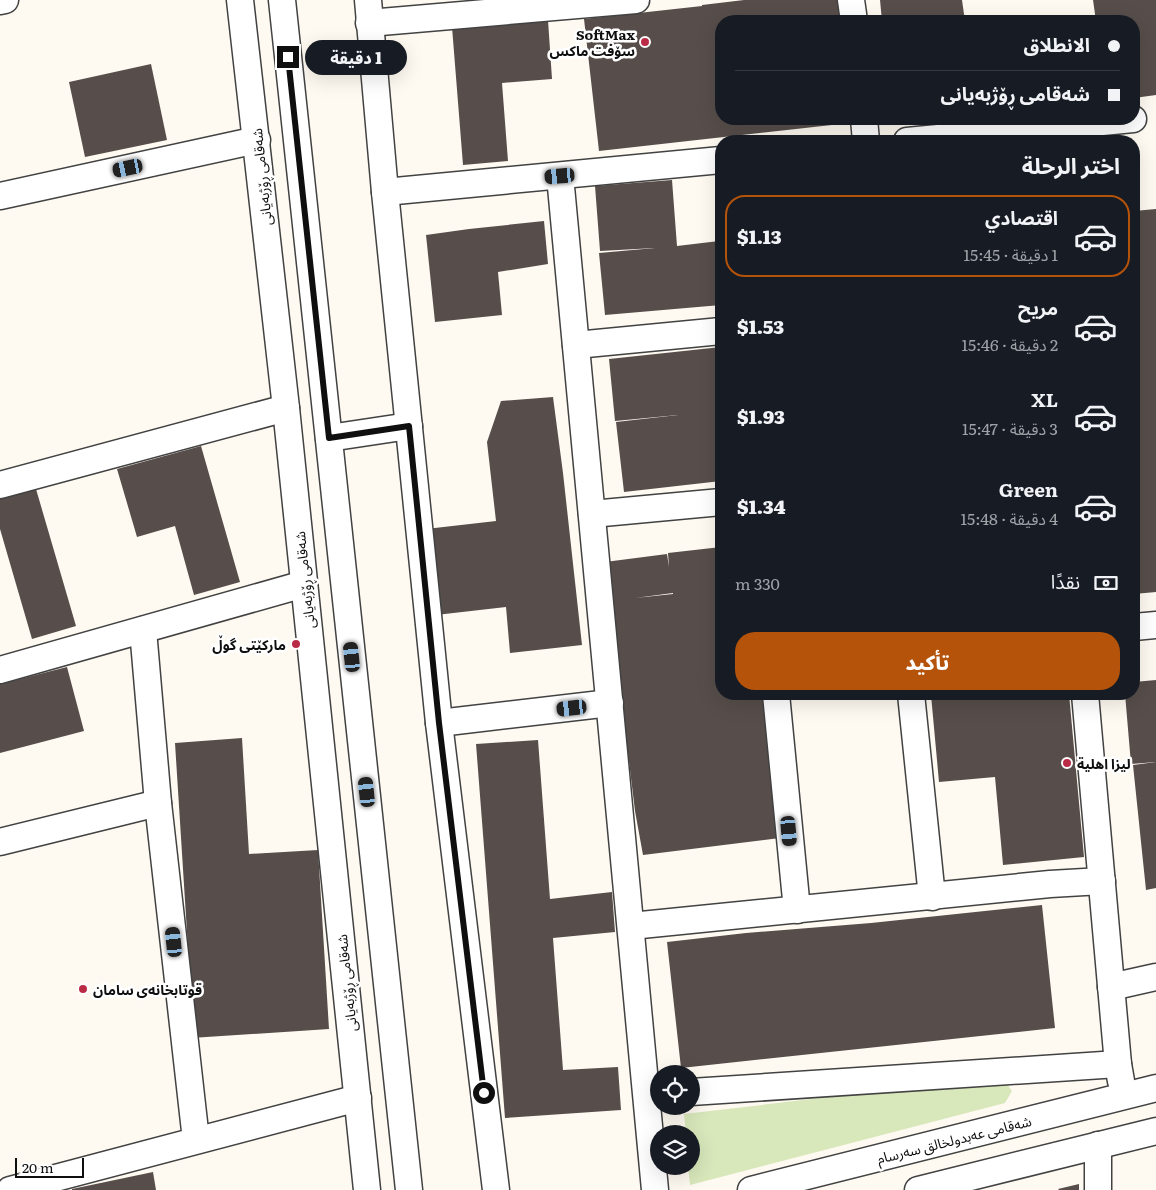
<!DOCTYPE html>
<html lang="ar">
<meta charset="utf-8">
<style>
body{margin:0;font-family:Literata,"Noto Sans Arabic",serif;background:#20242c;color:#f1f3f6;direction:rtl;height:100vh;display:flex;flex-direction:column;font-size:19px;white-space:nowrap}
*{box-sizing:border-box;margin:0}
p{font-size:16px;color:#9ea1a6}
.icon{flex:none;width:28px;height:28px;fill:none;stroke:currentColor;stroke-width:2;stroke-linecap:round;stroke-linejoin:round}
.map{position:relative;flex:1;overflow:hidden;direction:ltr}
.drawer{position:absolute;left:715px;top:135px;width:425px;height:565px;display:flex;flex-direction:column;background:#171b24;border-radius:20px;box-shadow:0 5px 20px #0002;direction:rtl}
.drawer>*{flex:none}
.guide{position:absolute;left:715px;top:15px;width:425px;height:110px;border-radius:20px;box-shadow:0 5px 20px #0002;direction:rtl;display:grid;align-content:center;height:110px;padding:0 20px;background:#171b24}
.fabs{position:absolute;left:650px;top:1065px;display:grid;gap:10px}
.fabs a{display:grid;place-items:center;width:50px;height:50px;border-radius:50%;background:#171b24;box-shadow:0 5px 20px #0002;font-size:25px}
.scale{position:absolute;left:15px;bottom:12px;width:69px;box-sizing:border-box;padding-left:5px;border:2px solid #0f0f0f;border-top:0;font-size:14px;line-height:18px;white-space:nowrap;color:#0f0f0f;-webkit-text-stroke:4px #fff;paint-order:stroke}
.end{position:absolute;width:22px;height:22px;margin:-11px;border:6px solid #0f0f0f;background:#fff;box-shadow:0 0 0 2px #fff}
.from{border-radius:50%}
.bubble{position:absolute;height:35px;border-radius:18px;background:#171b24;box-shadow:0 5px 20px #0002;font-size:16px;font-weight:800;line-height:35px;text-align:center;direction:rtl}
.car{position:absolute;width:15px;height:30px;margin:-15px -8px;border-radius:6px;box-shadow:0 0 4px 1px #0007;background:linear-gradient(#222 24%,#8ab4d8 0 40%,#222 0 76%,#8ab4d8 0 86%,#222 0)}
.guide b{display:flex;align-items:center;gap:18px;height:48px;font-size:19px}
.guide b+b{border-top:1px solid #363941}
.guide i{width:12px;height:12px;background:#f1f3f6}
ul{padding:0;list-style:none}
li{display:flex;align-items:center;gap:15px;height:82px;margin:0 10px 8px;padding:0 10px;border:2px solid transparent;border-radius:20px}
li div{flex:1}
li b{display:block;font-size:19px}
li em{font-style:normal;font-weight:800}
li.selected{border-color:#b45309}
li>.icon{width:45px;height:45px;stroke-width:1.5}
h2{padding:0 20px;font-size:22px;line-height:60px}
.pay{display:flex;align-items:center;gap:12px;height:55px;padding:0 20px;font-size:19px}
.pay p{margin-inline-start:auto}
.primary-button{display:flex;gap:10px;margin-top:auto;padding:10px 20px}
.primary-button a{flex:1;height:58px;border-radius:20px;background:#b45309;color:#fff;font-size:20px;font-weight:800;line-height:58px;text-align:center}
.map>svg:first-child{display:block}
.green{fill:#d9e8bb}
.building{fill:#574e4b;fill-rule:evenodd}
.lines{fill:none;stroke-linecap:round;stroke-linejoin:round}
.minor-casing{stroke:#424242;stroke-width:29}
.minor{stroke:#fff;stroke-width:26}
.route{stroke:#0f0f0f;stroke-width:6}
.poi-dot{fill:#ba2b46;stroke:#fff;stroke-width:2}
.labels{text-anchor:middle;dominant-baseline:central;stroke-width:5;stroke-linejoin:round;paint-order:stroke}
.poi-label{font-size:14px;font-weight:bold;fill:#0f0f0f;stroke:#fff;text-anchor:end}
.street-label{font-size:14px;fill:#0f0f0f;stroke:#fff}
</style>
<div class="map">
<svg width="1156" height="1190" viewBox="0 0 1156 1190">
<rect width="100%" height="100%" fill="#fefaf1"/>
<polygon class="green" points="1000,1077 1007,1084 1012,1091 1005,1103 690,1185 688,1166 691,1166 691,1134 686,1134 684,1114"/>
<g class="building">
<polygon points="744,0 846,0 848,21 721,21 721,119 859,119 859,122 599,151 584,19 702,6 702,5"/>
<polygon points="880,0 962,0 965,21 882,21"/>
<polygon points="1093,0 1156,0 1156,95 1134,98 1134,21 1096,21"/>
<polygon points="548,20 552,79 502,83 508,161 463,165 452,27"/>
<polygon points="151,64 167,140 85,157 69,82"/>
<polygon points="672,180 677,246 719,241 721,263 721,305 605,315 599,253 655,248 600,251 595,186"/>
<polygon points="1156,209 1156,592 1134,594 1134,211"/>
<polygon points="544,221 548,264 498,272 502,315 435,322 426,235 469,229"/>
<polygon points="721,347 721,481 624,492 616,422 678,415 615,421 609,359"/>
<polygon points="553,397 563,473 582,645 510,653 506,607 436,615 426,529 496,521 487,442 501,401"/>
<polygon points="201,446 240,582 194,595 175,526 137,537 117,469"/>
<polygon points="36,489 76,626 32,639 0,529 0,499"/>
<path d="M721,547V694H763L780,838L643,855L635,811L605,562L667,554L669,567L668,553ZM673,593V594L635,598Z"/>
<polygon points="67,667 84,731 0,753 0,684"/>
<polygon points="1156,680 1156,762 1131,764 1125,694 1134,694 1134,682"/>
<polygon points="948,694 1069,694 1084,857 1003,865 995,777 939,782 931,695"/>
<polygon points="242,738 249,854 318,850 329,1029 191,1038 186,948 188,948 175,743"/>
<polygon points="538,740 550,899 612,892 615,932 553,938 563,1070 618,1067 621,1110 505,1118 476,744"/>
<polygon points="1156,762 1156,888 1146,890 1133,765"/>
<polygon points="1042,905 1055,1028 681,1068 667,942 746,933 871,923"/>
<polygon points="153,1172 156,1190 72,1190 72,1189"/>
<polygon points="1079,1184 1079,1190 1059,1190 1058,1189"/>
</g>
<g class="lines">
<defs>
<g id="minor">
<polyline points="240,0 286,408 367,1190"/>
<polyline points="282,0 409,1190"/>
<polyline points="368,0 385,192 439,723 496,1190"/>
<polyline points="851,0 854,21"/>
<polyline points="0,1 5,0"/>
<polyline points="369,23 636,0"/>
<polyline points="864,119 866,141"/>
<polyline points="907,141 1133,119"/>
<polyline points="560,176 655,1190"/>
<polyline points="385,192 721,160"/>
<polyline points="0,196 257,140"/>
<polyline points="576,345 721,331"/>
<polyline points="329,438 409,426"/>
<polyline points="0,485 286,408"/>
<polyline points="592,514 721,502"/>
<polyline points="1134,627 1156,625"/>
<polyline points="143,630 158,803 196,1140"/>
<polyline points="0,670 304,584"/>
<polyline points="776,694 797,910"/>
<polyline points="911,694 932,897"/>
<polyline points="1085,694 1118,1064 1121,1081"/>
<polyline points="439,723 610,703"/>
<polyline points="0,842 158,803"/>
<polyline points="631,926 1050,884 1102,881"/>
<polyline points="1111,987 1156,977"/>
<polyline points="691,1092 1118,1064"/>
<polyline points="10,1190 358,1098"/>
<polyline points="751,1190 1156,1088"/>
<polyline points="918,1190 1156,1131"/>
<polyline points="1098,1190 1098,1145"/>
</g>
</defs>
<use href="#minor" class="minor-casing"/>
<use href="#minor" class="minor"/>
</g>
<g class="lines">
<polyline class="route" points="288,57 329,438 409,426 439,723 484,1093"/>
</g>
<g class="poi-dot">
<circle cx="645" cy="42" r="5"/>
<circle cx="296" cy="644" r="5"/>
<circle cx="1067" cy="763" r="5"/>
<circle cx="83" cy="989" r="5"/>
</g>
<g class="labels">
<g class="poi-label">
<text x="635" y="34">SoftMax<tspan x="635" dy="16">سۆفت ماکس</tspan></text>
<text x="286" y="644">مارکێتی گوڵ</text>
<text x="1077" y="763" text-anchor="start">ليزا اهلية</text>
<text x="93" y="989" text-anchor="start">قوتابخانەی سامان</text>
</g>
<g class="street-label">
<text transform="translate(261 177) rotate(-96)">شەقامی ڕۆژبەیانی</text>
<text transform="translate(304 580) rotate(-96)">شەقامی ڕۆژبەیانی</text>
<text transform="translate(346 983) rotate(-96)">شەقامی ڕۆژبەیانی</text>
<text transform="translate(954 1139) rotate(-14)">شەقامی عەبدولخالق سەرسام</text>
</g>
</g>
</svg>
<div class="fabs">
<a><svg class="icon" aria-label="locate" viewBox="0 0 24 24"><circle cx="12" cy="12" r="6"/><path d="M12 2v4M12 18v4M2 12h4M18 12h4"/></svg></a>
<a><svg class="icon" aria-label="layers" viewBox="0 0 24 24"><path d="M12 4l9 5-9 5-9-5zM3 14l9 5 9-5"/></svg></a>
</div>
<div class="scale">20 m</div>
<i class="end from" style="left:484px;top:1093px"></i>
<i class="end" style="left:288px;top:57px"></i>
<div class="bubble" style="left:305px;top:40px;width:102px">1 دقيقة</div>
<i class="car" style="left:128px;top:168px;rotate:258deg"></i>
<i class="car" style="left:560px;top:176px;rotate:265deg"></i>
<i class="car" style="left:352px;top:657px;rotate:354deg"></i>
<i class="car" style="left:572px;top:708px;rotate:264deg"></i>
<i class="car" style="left:367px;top:792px;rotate:354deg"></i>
<i class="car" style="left:789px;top:831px;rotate:175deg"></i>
<i class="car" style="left:174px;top:942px;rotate:354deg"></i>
<div class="guide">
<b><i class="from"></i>الانطلاق</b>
<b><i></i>شەقامی ڕۆژبەیانی</b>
</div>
<section class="drawer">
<h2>اختر الرحلة</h2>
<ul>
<li class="selected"><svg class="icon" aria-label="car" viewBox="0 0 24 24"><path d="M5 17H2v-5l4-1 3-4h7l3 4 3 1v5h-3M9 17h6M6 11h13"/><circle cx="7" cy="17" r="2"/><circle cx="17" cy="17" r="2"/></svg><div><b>اقتصادي</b><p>1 دقيقة · 15:45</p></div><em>$1.13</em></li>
<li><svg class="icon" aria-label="car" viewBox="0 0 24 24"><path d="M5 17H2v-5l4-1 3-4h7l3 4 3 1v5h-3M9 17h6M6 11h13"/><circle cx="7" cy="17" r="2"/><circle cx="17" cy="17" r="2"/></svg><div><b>مريح</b><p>2 دقيقة · 15:46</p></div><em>$1.53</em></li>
<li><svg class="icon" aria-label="car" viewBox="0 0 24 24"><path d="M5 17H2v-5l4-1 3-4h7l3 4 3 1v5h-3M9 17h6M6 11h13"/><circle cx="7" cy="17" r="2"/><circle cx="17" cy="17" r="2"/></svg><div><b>XL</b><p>3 دقيقة · 15:47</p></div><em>$1.93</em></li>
<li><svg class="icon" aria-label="car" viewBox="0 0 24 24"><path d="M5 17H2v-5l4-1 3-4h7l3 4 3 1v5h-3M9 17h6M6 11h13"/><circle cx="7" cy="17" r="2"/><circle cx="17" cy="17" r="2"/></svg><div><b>Green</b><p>4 دقيقة · 15:48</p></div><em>$1.34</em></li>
</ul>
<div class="pay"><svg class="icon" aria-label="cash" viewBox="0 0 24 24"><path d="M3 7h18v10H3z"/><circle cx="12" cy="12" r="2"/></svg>نقدًا<p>330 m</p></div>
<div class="primary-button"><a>تأكيد</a></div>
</section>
</div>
